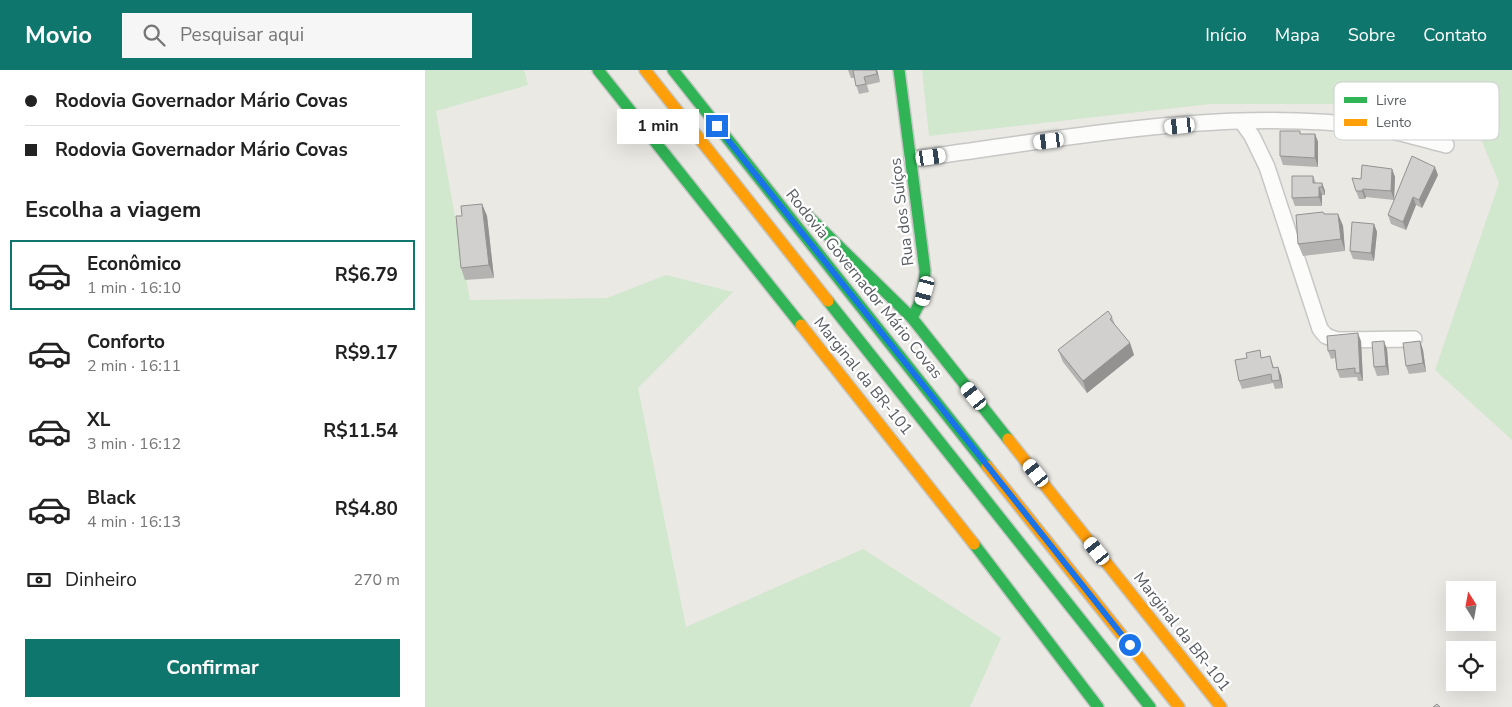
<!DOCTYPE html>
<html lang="pt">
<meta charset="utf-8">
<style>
body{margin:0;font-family:"Nunito Sans",sans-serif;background:#f6f6f6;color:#222;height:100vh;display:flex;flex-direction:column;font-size:19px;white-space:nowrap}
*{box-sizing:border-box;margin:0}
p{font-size:16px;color:#767676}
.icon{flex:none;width:28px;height:28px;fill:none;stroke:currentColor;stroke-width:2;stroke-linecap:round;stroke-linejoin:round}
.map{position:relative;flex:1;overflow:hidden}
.side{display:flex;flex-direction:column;background:#fff;width:425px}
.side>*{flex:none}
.guide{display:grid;align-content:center;height:110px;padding:0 25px;background:#fff}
.needle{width:32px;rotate:349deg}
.controls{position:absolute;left:1021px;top:511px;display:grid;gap:10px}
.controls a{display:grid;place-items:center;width:50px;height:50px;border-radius:0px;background:#fff;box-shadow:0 5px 20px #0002;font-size:25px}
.end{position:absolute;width:22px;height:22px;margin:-11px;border:6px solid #1a73e8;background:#fff;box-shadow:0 0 0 2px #fff}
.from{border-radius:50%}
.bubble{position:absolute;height:35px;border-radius:0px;background:#fff;box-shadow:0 5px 20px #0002;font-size:16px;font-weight:700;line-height:35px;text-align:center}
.car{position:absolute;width:15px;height:30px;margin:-15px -8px;border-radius:6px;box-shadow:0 0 4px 1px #0007;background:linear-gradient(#fff 24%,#345 0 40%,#fff 0 76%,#345 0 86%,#fff 0)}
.guide b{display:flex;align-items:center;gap:18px;height:48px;font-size:19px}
.guide b+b{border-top:1px solid #e0e0e0}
.guide i{width:12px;height:12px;background:#222}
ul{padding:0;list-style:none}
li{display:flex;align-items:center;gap:15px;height:70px;margin:0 10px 8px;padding:0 15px;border:2px solid transparent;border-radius:0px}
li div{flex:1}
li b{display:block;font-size:19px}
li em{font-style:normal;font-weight:700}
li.on{border-color:#0f766e}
li>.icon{width:45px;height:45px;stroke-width:1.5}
h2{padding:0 25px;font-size:22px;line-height:60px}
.pay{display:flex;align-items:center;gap:12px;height:55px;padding:0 25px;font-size:19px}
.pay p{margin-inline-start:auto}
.cta{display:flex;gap:10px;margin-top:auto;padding:10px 25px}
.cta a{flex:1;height:58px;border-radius:0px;background:#0f766e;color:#fff;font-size:20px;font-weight:700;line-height:58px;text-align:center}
header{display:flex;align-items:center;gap:30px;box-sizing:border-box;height:70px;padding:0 25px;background:#0f766e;color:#fff}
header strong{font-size:24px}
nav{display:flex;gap:28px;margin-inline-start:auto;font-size:18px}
.search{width:350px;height:45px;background:#f6f6f6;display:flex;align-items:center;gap:12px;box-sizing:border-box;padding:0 18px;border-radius:0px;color:#767676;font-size:19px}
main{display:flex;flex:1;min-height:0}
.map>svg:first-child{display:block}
.green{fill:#d1e7ce}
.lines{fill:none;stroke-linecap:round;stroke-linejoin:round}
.street-casing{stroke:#c7c7c6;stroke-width:18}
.fast-casing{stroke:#c5c6c4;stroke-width:14}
.slow-casing{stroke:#c5c6c4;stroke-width:14}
.street{stroke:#fcfcfb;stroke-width:15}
.fast{stroke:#30b455;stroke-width:11}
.slow{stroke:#ff9f0a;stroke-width:11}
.wall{fill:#b5b3b1}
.shaded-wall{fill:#939290}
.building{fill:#d2d0ce;stroke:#939290}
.route{stroke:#1a73e8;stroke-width:6}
.labels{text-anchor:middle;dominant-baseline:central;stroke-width:4.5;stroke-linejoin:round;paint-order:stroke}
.street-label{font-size:16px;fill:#595e62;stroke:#fff}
.key{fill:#fff;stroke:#cdcfd0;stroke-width:1}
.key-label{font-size:14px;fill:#595e62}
</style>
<header>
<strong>Movio</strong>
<div class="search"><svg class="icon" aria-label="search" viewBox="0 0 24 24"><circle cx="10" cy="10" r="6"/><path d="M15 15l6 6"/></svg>Pesquisar aqui</div>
<nav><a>Início</a><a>Mapa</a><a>Sobre</a><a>Contato</a></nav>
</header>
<main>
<section class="side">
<div class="guide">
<b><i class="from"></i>Rodovia Governador Mário Covas</b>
<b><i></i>Rodovia Governador Mário Covas</b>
</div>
<h2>Escolha a viagem</h2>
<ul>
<li class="on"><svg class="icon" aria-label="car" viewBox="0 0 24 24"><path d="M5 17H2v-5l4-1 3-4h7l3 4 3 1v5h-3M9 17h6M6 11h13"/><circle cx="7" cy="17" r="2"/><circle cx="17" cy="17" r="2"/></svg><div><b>Econômico</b><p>1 min · 16:10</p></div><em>R$6.79</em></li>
<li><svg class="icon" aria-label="car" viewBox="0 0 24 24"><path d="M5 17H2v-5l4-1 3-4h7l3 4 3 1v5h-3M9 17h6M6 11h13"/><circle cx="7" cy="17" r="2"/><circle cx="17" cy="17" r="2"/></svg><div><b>Conforto</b><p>2 min · 16:11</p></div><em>R$9.17</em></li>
<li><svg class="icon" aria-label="car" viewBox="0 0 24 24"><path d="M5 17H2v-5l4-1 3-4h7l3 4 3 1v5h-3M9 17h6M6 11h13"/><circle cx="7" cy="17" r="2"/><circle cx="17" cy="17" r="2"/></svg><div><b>XL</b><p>3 min · 16:12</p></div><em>R$11.54</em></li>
<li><svg class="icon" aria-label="car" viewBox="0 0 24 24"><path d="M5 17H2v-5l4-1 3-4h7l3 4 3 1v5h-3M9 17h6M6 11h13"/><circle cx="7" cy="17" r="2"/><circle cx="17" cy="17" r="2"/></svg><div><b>Black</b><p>4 min · 16:13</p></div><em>R$4.80</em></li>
</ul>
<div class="pay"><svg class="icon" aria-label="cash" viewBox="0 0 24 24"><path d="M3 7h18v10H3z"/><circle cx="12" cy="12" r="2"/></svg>Dinheiro<p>270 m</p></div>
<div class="cta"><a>Confirmar</a></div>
</section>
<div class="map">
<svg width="1087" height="637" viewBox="0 0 1087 637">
<rect width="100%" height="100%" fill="#eae9e4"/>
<g class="green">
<polygon points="0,0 99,0 103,15 11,41 45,230 182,228 241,205 308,222 213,318 261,557 438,479 576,568 545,637 0,637"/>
<polygon points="497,0 1087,0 1087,370 1010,300 1074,113 1056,69 996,34 785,34 504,66"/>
</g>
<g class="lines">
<defs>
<g id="street">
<polyline points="817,52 827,66 842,97 895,259 901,266 912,270 989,269"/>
<path d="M487,89C634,70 799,36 948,57C972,61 997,69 1021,75"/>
</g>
<g id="fast">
<polyline points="173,0 376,255"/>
<polyline points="248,0 562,396"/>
<polyline points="474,0 500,201 498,226 487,248 583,369"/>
<polyline points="381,144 487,248"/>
<polyline points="403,231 725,637"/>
<polyline points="549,474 673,637"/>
</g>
<g id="slow">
<polyline points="220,0 403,231"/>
<polyline points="376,255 549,474"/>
<polyline points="583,369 796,637"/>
<polyline points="562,396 754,637"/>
</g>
</defs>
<use href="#street" class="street-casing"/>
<use href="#fast" class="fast-casing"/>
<use href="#slow" class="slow-casing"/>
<use href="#street" class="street"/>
<use href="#fast" class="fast"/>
<use href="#slow" class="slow"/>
</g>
<g class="wall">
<polygon points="423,0 452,0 455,12 442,15 444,22 434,24 429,8 426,8"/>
<polygon points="876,64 890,64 893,72 893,97 858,95 855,86"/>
<polygon points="967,99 970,107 969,130 941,127 940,129 934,129 931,121 936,109"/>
<polygon points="1013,105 997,138 991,135 981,160 966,154 963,145"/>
<polygon points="888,106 891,113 897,113 900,121 900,125 897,125 897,136 870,136 867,128"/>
<polygon points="57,134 62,146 69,208 40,210 36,198 37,146"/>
<polygon points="899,144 913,144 918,156 920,181 878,186 873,174"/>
<polygon points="949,154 952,162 949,191 928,189 925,181"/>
<polygon points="687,247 690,255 705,273 709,285 662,323 638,292 633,280"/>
<polygon points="936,271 938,311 933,311 932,307 915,308 912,300 910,288 906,289 903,281"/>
<polygon points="995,271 998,280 1001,302 984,304 981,296"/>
<polygon points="962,279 964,305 952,306 949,297"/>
<polygon points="845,286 849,298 856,305 858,318 850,319 848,313 817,319 814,311 837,288"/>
</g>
<g class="shaded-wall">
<polygon points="451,0 452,0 455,12 452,4"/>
<polygon points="890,64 893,72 893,97 890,88"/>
<polygon points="1010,97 1013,105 997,138 994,130"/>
<polygon points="967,99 970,107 969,130 966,121"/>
<polygon points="897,113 900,121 900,125 897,117"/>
<polygon points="894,117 897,125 897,136 894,127"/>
<polygon points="938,119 941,127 940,129 937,121"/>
<polygon points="988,127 991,135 981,160 978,152"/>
<polygon points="57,134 62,146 69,208 64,195"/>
<polygon points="913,144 918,156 920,181 916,169"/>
<polygon points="949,154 952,162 949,191 946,183"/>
<polygon points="933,263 936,271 938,311 935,303"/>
<polygon points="959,271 962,279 964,305 961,296"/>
<polygon points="995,271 998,280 1001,302 998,293"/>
<polygon points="705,273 709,285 662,323 658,311"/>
<polygon points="853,297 856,305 858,318 855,310"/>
</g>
<g class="building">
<polygon points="428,0 451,0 452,4 439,7 441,14 431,16"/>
<polygon points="855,61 875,61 875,64 890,64 890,88 855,86"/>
<polygon points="987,86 1010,97 994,130 988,127 978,152 963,145"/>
<polygon points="937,95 967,99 966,121 938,119 937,121 931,121 927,108 936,109"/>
<polygon points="867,106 888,106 888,113 897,113 897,117 894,117 894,127 867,128"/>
<polygon points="57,134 64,195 36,198 31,146 37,146 36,136"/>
<polygon points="898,142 899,144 913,144 916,169 873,174 871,145"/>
<polygon points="927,152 949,154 946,183 925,181"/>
<polygon points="683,241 687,247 685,249 705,273 658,311 633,280"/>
<polygon points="933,263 935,303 930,303 930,298 912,300 910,280 903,281 902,266"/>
<polygon points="959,271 961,296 949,297 947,272"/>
<polygon points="995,271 998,293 981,296 978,273"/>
<polygon points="835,280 836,288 845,286 848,298 853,297 855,310 847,311 846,304 814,311 810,290 822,288 821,283"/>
<polygon points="1012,634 1015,637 1008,637"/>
</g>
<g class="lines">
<polyline class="route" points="292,56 705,575"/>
</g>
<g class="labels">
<g class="street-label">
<text transform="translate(477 142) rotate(-97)">Rua dos Suíços</text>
<text transform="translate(439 214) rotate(51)">Rodovia Governador Mário Covas</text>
<text transform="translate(438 306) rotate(51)">Marginal da BR-101</text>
<text transform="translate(757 562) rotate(52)">Marginal da BR-101</text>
</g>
</g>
<rect x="909" y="12" width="165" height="58" rx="8" class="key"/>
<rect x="919" y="27" width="23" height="6" fill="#30b455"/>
<rect x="919" y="49" width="23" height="7" fill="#ff9f0a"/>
<g class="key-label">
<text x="951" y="35">Livre</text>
<text x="951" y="57">Lento</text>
</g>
</svg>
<div class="controls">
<a><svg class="needle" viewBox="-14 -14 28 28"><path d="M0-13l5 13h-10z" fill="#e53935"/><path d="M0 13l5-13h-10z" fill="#767676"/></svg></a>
<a><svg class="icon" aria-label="locate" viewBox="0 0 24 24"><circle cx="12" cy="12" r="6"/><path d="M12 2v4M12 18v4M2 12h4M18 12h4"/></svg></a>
</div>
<i class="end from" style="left:705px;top:575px"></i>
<i class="end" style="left:292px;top:56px"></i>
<div class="bubble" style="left:192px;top:39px;width:82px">1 min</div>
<i class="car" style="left:755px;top:56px;rotate:264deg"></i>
<i class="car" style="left:624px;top:71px;rotate:263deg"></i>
<i class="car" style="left:506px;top:87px;rotate:82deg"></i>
<i class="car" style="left:500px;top:221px;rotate:195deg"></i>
<i class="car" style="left:549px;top:326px;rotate:321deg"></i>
<i class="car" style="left:611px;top:403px;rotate:321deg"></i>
<i class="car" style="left:672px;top:481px;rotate:321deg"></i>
</div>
</main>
